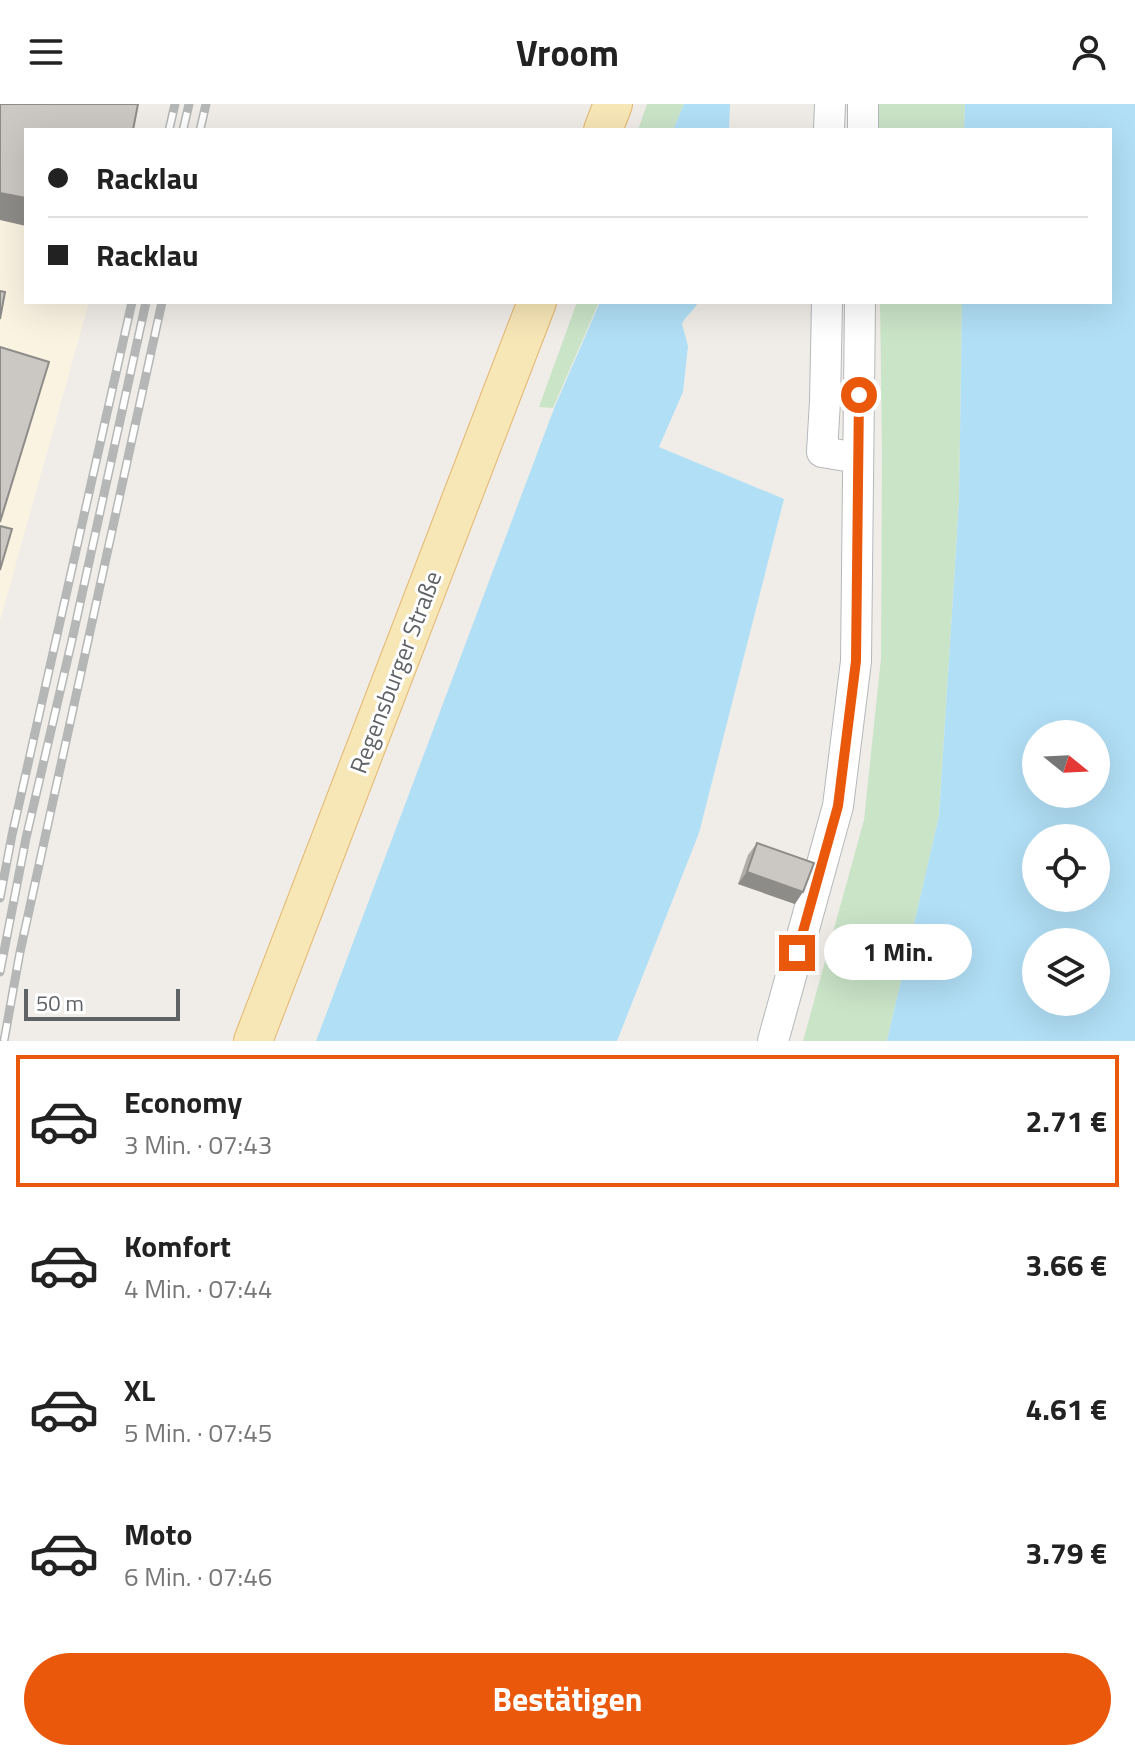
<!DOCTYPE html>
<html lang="de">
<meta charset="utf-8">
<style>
body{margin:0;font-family:"Titillium Web",sans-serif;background:#f2f2f2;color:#222;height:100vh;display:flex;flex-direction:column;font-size:30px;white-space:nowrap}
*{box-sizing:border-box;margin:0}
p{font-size:26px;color:#767676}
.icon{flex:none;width:44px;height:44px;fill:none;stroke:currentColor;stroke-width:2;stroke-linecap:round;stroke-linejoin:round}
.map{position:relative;height:937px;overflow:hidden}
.side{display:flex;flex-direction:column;background:#fff;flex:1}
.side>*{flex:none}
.guide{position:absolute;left:24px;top:24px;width:1088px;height:176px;border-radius:0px;box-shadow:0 8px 32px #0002;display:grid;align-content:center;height:176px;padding:0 24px;background:#fff}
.needle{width:52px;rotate:108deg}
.buttons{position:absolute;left:1022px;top:616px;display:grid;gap:16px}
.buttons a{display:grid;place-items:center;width:88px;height:88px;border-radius:50%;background:#fff;box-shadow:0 8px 32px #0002;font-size:40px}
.scale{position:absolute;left:24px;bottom:20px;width:156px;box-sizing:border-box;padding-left:8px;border:4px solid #5f6366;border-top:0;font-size:22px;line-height:28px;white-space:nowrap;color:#5f6366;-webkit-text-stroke:6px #fff;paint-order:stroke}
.end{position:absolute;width:36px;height:36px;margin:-18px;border:10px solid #ea580c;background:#fff;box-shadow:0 0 0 4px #fff}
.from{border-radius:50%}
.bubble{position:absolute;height:56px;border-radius:28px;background:#fff;box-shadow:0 8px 32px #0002;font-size:26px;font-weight:700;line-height:56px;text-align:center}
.guide b{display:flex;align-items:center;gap:28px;height:76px;font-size:30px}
.guide b+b{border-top:2px solid #e0e0e0}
.guide i{width:20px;height:20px;background:#222}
ul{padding:14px 0 0;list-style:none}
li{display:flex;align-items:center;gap:24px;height:132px;margin:0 16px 12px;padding:0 8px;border:4px solid transparent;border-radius:0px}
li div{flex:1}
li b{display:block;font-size:30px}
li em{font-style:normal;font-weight:700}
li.selected{border-color:#ea580c}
li>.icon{width:72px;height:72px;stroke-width:1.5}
.button{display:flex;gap:16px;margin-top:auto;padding:16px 24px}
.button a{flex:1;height:92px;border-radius:48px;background:#ea580c;color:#fff;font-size:32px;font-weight:700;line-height:92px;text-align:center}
header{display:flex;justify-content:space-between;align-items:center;height:104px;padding:0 24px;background:#fff;font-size:36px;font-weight:700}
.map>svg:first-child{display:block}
.commercial{fill:#fbf3e2}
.green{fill:#cae4c8}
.water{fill:#b1dff6;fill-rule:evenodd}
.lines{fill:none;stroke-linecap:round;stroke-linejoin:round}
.minor-casing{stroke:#b5b8bb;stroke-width:32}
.major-casing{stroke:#e3b76e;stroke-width:40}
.minor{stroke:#fff;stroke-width:30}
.major{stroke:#f7e6b6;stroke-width:38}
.rail-casing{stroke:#b5b6b6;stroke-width:9}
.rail{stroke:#fff;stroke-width:6;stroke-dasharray:18;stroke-linecap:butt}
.wall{fill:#afaca9}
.shaded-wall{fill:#8e8c89}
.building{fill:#cbc8c4;stroke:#8e8c89;stroke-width:2}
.route{stroke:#ea580c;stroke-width:10}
.labels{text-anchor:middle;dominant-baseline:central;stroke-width:6;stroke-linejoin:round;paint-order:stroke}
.street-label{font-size:24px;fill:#5f6366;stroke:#fff}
</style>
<header><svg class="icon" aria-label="menu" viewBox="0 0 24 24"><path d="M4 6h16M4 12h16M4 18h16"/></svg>Vroom<svg class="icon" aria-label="person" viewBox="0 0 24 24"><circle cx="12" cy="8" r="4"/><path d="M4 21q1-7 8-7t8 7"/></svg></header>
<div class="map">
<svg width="1135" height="937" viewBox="0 0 1135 937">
<rect width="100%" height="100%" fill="#f0ede8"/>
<polygon class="commercial" points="0,0 26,26 26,198 89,198 0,517"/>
<g class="green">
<polygon points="647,0 684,0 673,26 638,26"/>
<polygon points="876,0 965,0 964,26 877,26"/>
<polygon points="577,198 599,198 553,304 539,303"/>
<polygon points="880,198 962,198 959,398 939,712 887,937 803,937 864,716 881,554 882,351"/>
</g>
<g class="water">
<polygon points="684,0 730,0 729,26 673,26"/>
<path d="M965,0H1135V937H887L939,712L959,398L962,198H1110V26H964ZM1096,630V690H1036V630ZM1036,734H1096V794H1036ZM1036,838H1096V898H1036Z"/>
<path d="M600,198H698C694,207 686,211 682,220L688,242L683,288L659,343L784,395L699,729L617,937H316L555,302Z"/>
</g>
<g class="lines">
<defs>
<g id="minor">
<polyline points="829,26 830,0"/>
<polyline points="863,26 863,0"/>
<polyline points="827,198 825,297 822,348 858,354"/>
<polyline points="773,937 838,702 856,557 860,198"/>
</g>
<g id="major">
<polyline points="603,26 613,0"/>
<polyline points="253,937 537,198"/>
</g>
</defs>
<use href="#minor" class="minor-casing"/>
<use href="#major" class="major-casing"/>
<use href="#minor" class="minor"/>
<use href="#major" class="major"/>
<defs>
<g id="rail">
<polyline points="169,26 175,0"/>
<polyline points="183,26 189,0"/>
<polyline points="200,26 206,0"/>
<polyline points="0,794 12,731 132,198"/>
<polyline points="0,868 26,734 72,536 146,198"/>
<polyline points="4,937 20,848 162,198"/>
</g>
</defs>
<use href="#rail" class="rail-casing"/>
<use href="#rail" class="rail"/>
</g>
<polygon class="wall" points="757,739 795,800 738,780 748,751"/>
<g class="shaded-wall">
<polygon points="0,89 26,94 26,122 0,116"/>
<polygon points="747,768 803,788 795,800 738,780"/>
</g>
<g class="building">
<polygon points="0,0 138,0 133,26 26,26 26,94 0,89"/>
<polygon points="0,187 5,188 0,215"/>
<polygon points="0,243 49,258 0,418"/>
<polygon points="0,422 12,425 0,466"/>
<polygon points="757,739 814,759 803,788 747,768"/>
</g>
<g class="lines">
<polyline class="route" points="797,849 838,702 856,557 859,291"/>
</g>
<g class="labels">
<g class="street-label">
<text transform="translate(395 568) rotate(-69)">Regensburger Straße</text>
</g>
</g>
</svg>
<div class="buttons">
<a><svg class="needle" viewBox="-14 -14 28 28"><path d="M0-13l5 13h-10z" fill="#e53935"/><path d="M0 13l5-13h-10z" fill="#767676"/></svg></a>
<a><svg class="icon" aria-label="locate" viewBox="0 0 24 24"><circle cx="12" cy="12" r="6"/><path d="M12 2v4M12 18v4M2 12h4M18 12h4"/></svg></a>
<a><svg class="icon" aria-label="layers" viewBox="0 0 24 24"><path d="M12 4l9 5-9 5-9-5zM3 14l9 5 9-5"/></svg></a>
</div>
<div class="scale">50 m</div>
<i class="end from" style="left:859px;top:291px"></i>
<i class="end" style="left:797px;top:849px"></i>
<div class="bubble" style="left:824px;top:820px;width:148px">1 Min.</div>
<div class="guide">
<b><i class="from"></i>Racklau</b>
<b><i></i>Racklau</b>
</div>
</div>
<section class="side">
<ul>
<li class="selected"><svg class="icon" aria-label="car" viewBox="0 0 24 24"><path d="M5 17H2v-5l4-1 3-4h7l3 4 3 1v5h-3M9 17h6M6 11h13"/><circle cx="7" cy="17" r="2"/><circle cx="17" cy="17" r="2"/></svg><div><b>Economy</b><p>3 Min. · 07:43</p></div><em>2.71 €</em></li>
<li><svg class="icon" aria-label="car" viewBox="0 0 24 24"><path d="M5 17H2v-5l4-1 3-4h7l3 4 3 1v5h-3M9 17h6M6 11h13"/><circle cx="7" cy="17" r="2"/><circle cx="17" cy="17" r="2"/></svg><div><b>Komfort</b><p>4 Min. · 07:44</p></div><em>3.66 €</em></li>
<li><svg class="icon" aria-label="car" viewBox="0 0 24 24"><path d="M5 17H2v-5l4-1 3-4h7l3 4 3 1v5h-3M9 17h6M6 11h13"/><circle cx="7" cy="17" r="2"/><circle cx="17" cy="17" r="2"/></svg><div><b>XL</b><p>5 Min. · 07:45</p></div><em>4.61 €</em></li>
<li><svg class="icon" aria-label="car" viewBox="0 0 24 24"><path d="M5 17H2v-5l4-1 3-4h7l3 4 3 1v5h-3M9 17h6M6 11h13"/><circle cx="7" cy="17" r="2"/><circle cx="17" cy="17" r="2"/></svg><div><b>Moto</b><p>6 Min. · 07:46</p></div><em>3.79 €</em></li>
</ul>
<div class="button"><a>Bestätigen</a></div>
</section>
